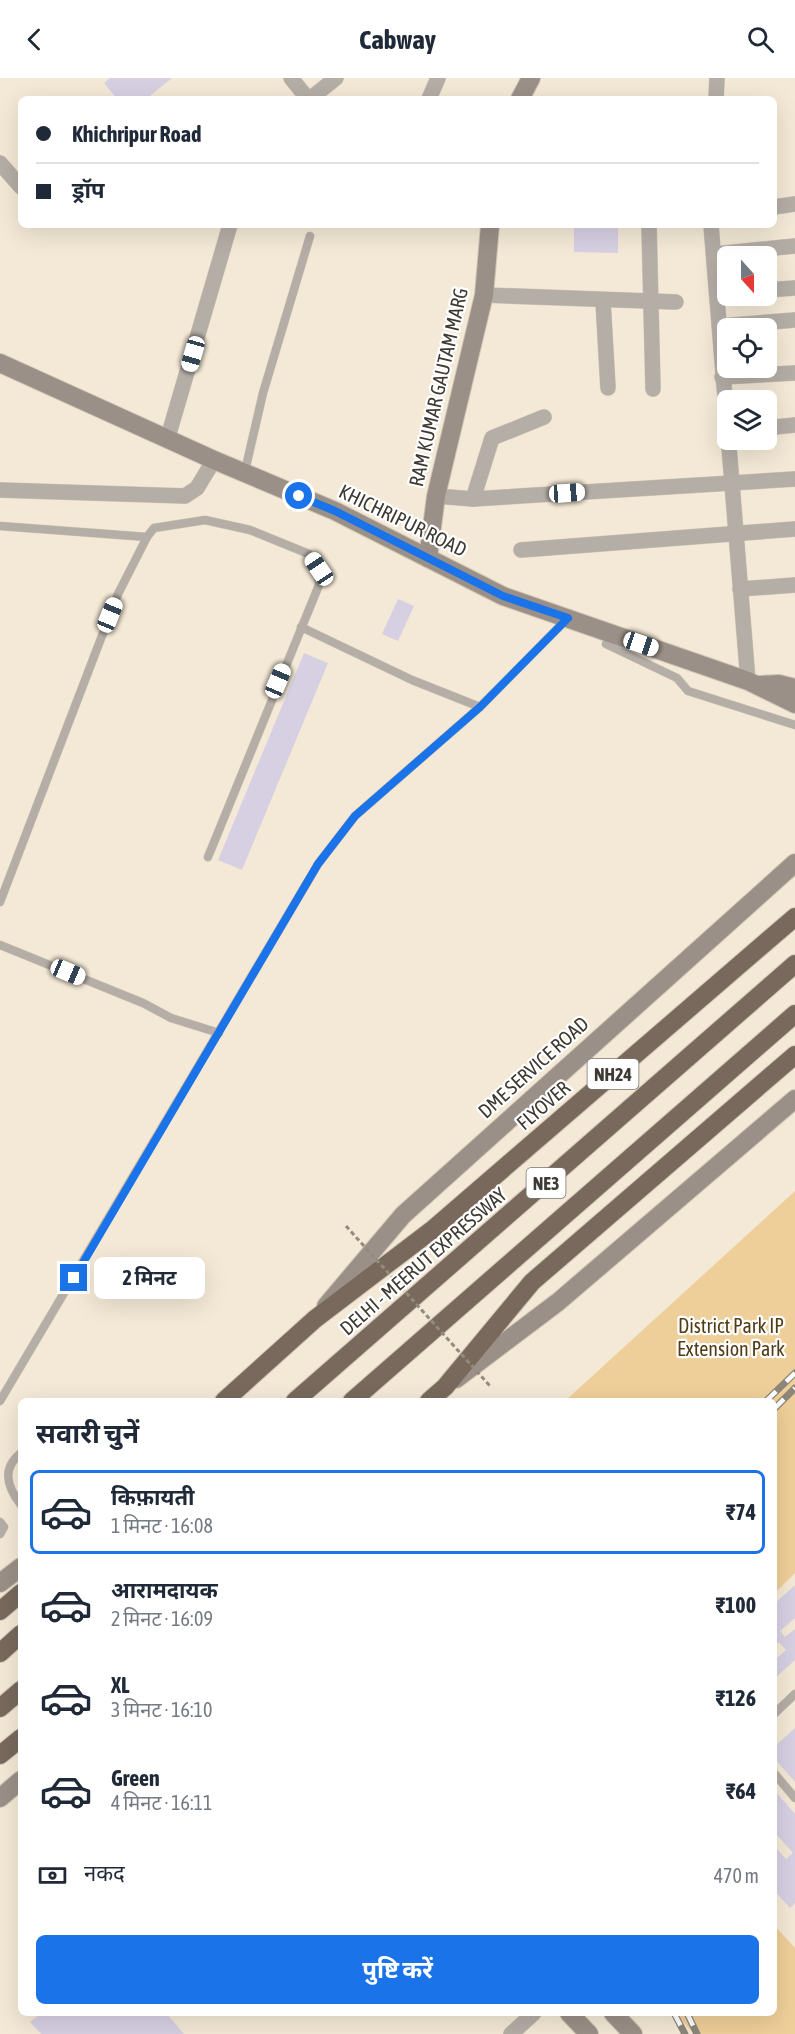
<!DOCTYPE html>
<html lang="hi">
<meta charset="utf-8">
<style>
body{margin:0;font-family:"Asap Condensed","Noto Sans Devanagari",sans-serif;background:#f2f2f3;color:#1f2937;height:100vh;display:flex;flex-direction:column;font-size:22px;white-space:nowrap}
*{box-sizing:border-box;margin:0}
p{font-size:20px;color:#747a83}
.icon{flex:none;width:33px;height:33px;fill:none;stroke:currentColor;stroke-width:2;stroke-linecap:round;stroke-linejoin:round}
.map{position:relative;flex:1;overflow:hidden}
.sheet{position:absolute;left:18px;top:1320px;width:759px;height:618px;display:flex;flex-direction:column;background:#fff;border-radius:9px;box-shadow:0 6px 24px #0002}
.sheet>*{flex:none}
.top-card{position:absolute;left:18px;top:18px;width:759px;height:132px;border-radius:9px;box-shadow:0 6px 24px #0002;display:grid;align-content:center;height:132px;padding:0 18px;background:#fff}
.needle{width:39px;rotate:159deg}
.fabs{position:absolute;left:717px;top:168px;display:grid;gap:12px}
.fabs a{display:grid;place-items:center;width:60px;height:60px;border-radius:9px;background:#fff;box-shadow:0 6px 24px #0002;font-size:30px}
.end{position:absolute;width:27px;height:27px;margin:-14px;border:8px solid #1a73e8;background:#fff;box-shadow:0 0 0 3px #fff}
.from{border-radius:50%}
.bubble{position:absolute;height:42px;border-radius:9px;background:#fff;box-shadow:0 6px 24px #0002;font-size:20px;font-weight:700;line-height:42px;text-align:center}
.car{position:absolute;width:18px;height:36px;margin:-18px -9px;border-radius:8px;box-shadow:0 0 4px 2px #0007;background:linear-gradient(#fff 24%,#345 0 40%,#fff 0 76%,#345 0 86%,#fff 0)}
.top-card b{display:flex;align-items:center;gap:21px;height:57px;font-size:22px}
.top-card b+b{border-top:2px solid #e0e1e3}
.top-card i{width:15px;height:15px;background:#1f2937}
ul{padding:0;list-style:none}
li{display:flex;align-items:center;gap:18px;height:84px;margin:0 12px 9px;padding:0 6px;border:3px solid transparent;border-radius:9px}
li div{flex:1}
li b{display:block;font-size:22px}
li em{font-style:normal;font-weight:700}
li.current{border-color:#1a73e8}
li>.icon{width:54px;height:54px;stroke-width:1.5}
h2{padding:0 18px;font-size:27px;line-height:72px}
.pay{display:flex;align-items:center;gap:15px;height:66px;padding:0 18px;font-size:22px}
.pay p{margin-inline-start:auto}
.action{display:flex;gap:12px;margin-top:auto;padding:12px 18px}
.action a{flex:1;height:69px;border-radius:9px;background:#1a73e8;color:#fff;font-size:24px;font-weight:700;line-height:69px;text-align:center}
header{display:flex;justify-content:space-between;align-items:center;height:78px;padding:0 18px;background:#fff;font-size:27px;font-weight:700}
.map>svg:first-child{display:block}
.green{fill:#efcf99}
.building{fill:#d7d0e3}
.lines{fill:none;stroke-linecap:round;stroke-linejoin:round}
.lane-casing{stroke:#d0c6b5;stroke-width:9}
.street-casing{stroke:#d0c6b5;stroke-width:16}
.secondary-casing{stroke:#d0c6b5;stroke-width:20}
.highway-casing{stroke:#d0c6b5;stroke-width:20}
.lane{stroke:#b5aea7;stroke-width:8}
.street{stroke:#b5aea7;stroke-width:15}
.secondary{stroke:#9b9087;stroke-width:18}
.highway{stroke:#78695c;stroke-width:18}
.rail-casing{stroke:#8d867a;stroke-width:7}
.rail{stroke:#fff;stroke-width:4.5;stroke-dasharray:14;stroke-linecap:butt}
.path-bridge{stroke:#928b7e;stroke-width:3;stroke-dasharray:4.5 3;stroke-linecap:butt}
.route{stroke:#1a73e8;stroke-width:8}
.labels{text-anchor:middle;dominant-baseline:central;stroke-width:4.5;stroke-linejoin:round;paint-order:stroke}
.shield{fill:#fff;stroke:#787570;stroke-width:1.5}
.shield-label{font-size:18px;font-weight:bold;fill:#3e3a33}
.street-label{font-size:20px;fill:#3e3a33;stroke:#fff}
.park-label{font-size:20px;fill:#513c15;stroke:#fff}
</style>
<header><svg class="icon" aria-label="back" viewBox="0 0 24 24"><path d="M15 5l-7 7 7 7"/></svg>Cabway<svg class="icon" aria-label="search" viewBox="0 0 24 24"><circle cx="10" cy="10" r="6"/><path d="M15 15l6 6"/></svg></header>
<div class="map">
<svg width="795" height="1956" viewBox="0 0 795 1956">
<rect width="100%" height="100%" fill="#f4e9d6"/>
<g class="green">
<polygon points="795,1113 795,1495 774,1516 774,1323 565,1323"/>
<polygon points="774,1847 795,1870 795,1956 694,1956 675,1935 774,1935"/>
</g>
<g class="building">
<polygon points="110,0 172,0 146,21 117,21 104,5"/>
<polygon points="574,147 618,147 618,175 574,174"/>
<polygon points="398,521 414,528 398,563 382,556"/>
<polygon points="304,575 328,585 242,792 218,782"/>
<polygon points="795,1507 795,1540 780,1553 785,1559 795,1551 795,1582 774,1601 774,1578 776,1581 786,1572 779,1564 774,1568 774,1526"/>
<polygon points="795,1650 795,1704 774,1680 774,1669"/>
<polygon points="774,1712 795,1736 795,1825 790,1830 774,1812 774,1768 786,1781 793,1775 776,1756 774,1759"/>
<polygon points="41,1935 166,1935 184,1956 41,1956 30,1944"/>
</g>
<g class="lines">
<defs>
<g id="lane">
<polyline points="245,393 263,315 310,158"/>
<polyline points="0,448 147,459"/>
<polyline points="301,549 412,602 480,629"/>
<polyline points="606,566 677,600 688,613 795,647"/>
<polyline points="0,824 118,516 147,459 154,450 205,442 250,452 309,476 319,491 319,507 208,779"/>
<polyline points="0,867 143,925 171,940 219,955"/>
<polyline points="0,1323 318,786 355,738 480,629 567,541"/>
<path d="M21,1375C1,1391 7,1409 21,1427"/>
<polyline points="0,1444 4,1449 0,1456"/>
<polyline points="774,1636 795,1616"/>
<polyline points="774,1695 795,1720"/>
</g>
<g id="street">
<polyline points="291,0 308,21"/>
<polyline points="310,21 336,0"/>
<polyline points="429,21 438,0"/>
<polyline points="716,21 717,0"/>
<polyline points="0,85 21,109"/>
<polyline points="774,129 795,126"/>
<polyline points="649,147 653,311"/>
<polyline points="711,147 748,603"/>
<polyline points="715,176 795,168"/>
<polyline points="766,212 795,210"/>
<polyline points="484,217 676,224"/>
<polyline points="603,223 608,310"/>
<polyline points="720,248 795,242"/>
<polyline points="722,299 795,295"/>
<polyline points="766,350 795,347"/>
<polyline points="168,359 230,147"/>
<polyline points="0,412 185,418 197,410 214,382"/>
<polyline points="436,418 473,421 795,401"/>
<polyline points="473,421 492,360 544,339"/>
<polyline points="521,472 795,451"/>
<polyline points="740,511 795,507"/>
<polyline points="511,1956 534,1935"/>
</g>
<g id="secondary">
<polyline points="520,21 531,0"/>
<polyline points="0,285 214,382 335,433 503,518 748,603 795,626"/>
<polyline points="428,480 436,418 484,217 490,147"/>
<polyline points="759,607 779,606 795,610"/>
<polyline points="326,1228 403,1137 795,785"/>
<polyline points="456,1301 558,1224 795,1021"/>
<polyline points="0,1505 21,1489"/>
<polyline points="0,1720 21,1702"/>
<polyline points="569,1935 589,1956"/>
<polyline points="613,1935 633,1956"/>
</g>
<g id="highway">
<polyline points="224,1323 315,1241 432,1152 795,839"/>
<polyline points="295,1323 795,886"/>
<polyline points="352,1323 795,936"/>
<polyline points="429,1323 445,1309 532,1204 795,977"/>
<polyline points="0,1533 21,1515"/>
<polyline points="0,1575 21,1556"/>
<polyline points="0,1630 21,1612"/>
<polyline points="0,1677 21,1660"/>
</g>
</defs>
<use href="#lane" class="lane-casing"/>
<use href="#street" class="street-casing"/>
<use href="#secondary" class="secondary-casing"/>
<use href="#highway" class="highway-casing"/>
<use href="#lane" class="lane"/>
<use href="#street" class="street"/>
<use href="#secondary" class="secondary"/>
<use href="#highway" class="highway"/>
<defs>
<g id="rail">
<polyline points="766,1323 795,1295"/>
<polyline points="774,1331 795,1310"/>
<polyline points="674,1935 685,1956"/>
<polyline points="687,1935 697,1956"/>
</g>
</defs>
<use href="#rail" class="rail-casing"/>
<use href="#rail" class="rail"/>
<polyline class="path-bridge" points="346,1148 490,1308"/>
</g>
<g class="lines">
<polyline class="route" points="74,1200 318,786 355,738 480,629 568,540 503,518 335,433 299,418"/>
</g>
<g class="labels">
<g class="shield">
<rect x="587.5" y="981" width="51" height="30" rx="4.5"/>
<rect x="526.5" y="1090" width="39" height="30" rx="4.5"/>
</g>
<g class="shield-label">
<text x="613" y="996">NH24</text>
<text x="546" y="1105">NE3</text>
</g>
<g class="street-label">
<text transform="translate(438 309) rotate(-77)">RAM KUMAR GAUTAM MARG</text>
<text transform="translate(403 442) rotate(26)">KHICHRIPUR ROAD</text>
<text transform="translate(533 989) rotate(-42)">DME SERVICE ROAD</text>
<text transform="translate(543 1027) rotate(-41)">FLYOVER</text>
<text transform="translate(423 1183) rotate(-41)">DELHI - MEERUT EXPRESSWAY</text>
</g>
<g class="park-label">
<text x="731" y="1247">District Park IP<tspan x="731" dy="23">Extension Park</tspan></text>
</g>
</g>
</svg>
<div class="fabs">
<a><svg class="needle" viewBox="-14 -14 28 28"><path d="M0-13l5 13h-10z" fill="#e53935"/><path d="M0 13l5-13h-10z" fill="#747a83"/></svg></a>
<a><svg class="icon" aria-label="locate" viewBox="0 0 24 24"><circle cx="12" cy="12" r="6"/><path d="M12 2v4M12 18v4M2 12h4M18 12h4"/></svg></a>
<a><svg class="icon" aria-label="layers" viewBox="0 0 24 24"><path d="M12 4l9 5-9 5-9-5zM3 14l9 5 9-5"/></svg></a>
</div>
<i class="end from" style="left:299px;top:418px"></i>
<i class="end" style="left:74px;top:1200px"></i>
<div class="bubble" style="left:94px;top:1179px;width:111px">2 मिनट</div>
<i class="car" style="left:193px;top:276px;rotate:196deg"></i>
<i class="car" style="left:567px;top:415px;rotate:86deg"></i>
<i class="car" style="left:319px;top:491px;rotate:326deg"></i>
<i class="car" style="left:110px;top:537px;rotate:22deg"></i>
<i class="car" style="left:641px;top:566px;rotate:109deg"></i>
<i class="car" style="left:278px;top:603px;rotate:23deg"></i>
<i class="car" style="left:68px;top:894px;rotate:113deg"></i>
<div class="top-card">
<b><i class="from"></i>Khichripur Road</b>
<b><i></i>ड्रॉप</b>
</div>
<section class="sheet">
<h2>सवारी चुनें</h2>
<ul>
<li class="current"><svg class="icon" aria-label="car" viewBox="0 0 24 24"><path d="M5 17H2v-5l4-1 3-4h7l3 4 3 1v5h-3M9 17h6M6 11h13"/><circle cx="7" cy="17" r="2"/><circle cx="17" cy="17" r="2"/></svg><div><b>किफ़ायती</b><p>1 मिनट · 16:08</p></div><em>₹74</em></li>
<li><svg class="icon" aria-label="car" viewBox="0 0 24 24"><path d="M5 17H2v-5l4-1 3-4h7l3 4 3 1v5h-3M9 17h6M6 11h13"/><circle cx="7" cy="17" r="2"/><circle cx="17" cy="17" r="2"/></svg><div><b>आरामदायक</b><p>2 मिनट · 16:09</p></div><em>₹100</em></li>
<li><svg class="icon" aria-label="car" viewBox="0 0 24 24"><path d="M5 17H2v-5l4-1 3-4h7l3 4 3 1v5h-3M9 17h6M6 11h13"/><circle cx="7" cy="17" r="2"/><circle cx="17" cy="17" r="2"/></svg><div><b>XL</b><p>3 मिनट · 16:10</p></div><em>₹126</em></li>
<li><svg class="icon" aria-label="car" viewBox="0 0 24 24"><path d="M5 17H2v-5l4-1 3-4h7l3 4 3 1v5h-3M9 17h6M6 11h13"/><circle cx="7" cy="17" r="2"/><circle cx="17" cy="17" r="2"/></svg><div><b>Green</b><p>4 मिनट · 16:11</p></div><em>₹64</em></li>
</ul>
<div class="pay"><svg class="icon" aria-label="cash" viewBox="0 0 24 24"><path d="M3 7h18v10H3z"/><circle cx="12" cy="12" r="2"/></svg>नकद<p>470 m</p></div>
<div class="action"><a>पुष्टि करें</a></div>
</section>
</div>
